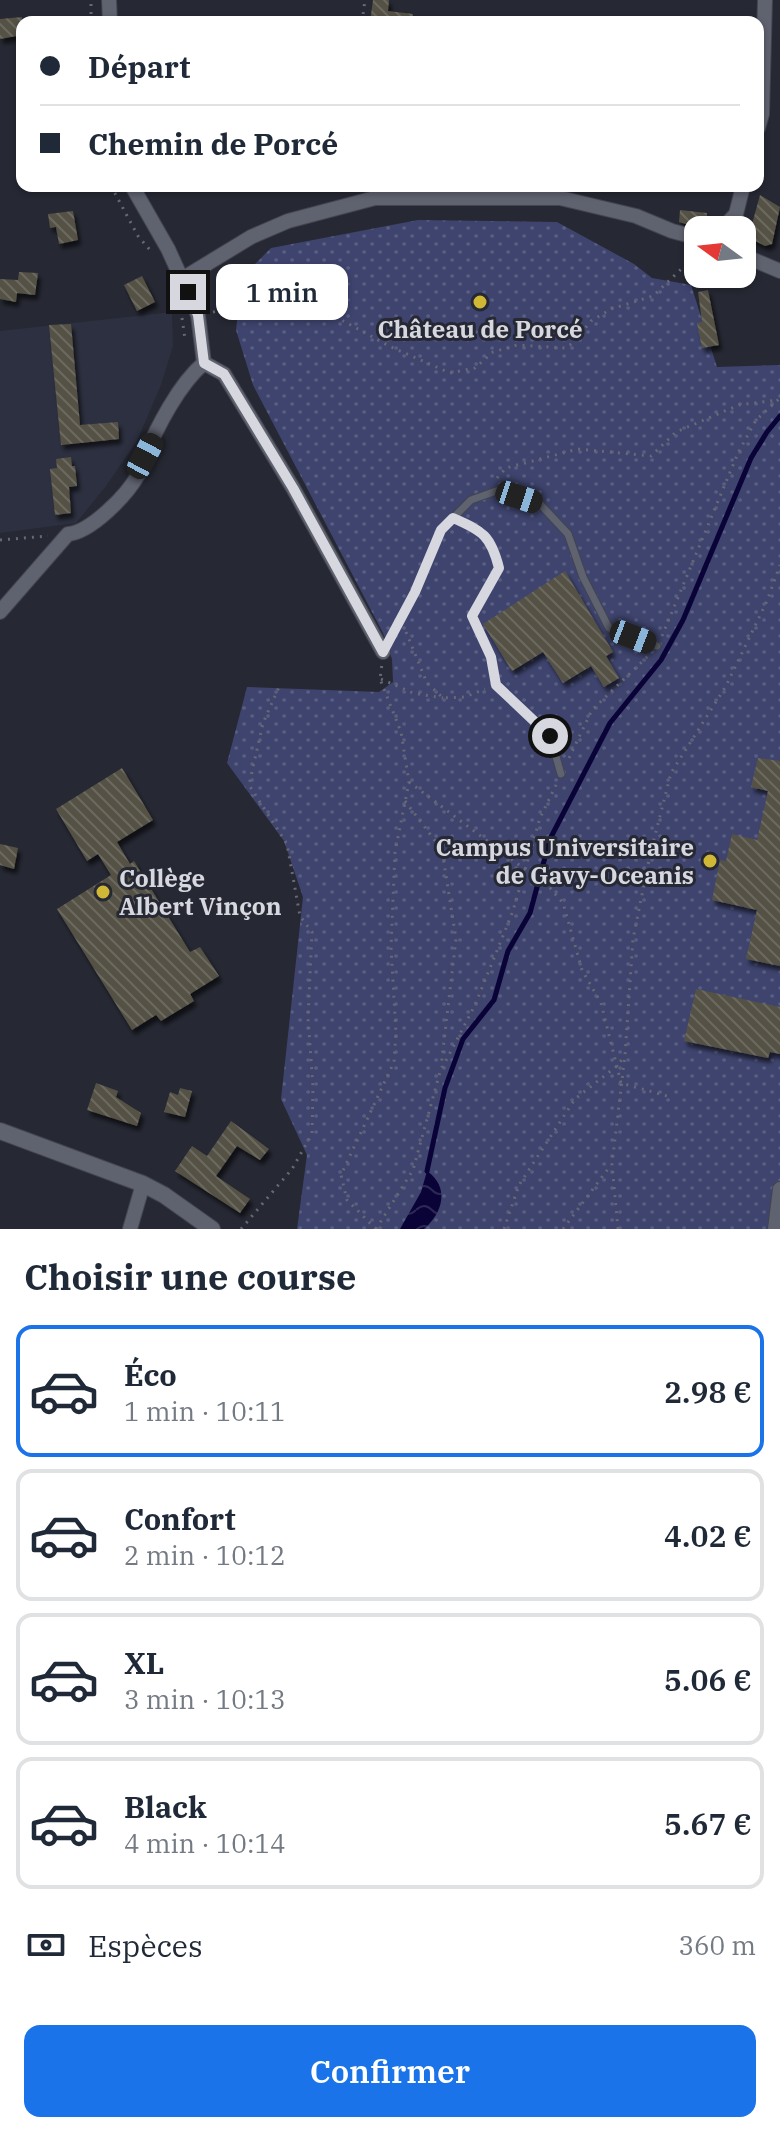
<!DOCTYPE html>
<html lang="fr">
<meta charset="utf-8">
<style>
body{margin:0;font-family:"IBM Plex Serif",serif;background:#f2f2f3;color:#1f2937;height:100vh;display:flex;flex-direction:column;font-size:30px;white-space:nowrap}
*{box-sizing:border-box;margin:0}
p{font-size:26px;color:#747a83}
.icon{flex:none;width:44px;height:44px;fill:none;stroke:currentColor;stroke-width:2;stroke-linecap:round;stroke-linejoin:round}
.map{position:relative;height:1229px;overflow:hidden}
.drawer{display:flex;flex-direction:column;background:#fff;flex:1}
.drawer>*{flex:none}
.banner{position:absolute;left:16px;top:16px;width:748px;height:176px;border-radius:16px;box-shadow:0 2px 6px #0004;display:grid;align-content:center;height:176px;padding:0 24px;background:#fff}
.needle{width:52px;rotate:285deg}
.fabs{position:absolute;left:684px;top:216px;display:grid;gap:16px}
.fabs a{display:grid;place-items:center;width:72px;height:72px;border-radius:16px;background:#fff;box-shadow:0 2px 6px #0004;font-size:40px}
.end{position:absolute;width:36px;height:36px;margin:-18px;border:10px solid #d6d7df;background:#111;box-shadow:0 0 0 4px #111}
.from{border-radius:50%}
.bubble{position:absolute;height:56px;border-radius:16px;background:#fff;box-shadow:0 2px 6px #0004;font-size:26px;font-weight:600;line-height:56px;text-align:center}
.car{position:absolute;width:24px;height:48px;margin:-24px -12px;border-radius:10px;box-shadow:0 0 6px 2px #0007;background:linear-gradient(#222 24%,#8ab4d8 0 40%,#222 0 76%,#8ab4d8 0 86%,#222 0)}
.banner b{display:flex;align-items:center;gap:28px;height:76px;font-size:30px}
.banner b+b{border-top:2px solid #e0e1e3}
.banner i{width:20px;height:20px;background:#1f2937}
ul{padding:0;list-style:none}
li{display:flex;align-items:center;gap:24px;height:132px;margin:0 16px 12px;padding:0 8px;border:4px solid #e0e1e3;border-radius:16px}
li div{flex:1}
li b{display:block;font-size:30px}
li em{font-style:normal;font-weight:600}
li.selected{border-color:#1a73e8}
li>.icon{width:72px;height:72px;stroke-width:1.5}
h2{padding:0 24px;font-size:36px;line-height:96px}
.pay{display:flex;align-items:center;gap:20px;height:88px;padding:0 24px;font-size:30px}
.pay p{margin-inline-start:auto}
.button{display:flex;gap:16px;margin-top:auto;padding:16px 24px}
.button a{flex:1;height:92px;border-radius:16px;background:#1a73e8;color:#fff;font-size:32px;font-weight:600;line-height:92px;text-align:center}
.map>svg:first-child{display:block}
.built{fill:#2d3040}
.park{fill:url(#park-dots)}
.water{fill:url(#water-waves)}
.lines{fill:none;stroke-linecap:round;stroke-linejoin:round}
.stream{stroke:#0a0338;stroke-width:5}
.building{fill:url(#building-back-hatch);filter:url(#shadow)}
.service-casing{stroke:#43444e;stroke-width:9}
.minor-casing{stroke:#43444e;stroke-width:16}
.tertiary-casing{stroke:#43444e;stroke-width:18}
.path{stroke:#686973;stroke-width:3;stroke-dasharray:2 6;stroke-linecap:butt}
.service{stroke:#5f626f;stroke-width:7}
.minor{stroke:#5f626f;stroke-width:14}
.tertiary{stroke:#5f626f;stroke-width:16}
.route{stroke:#d6d7df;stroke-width:10}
.poi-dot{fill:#d1b736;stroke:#262833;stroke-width:3}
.labels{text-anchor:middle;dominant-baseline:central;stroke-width:6;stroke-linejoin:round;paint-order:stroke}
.poi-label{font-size:24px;font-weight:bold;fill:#d6d7df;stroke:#262833}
</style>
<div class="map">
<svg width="780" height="1229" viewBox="0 0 780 1229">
<defs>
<pattern id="park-dots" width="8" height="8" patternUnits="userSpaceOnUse" patternTransform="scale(2)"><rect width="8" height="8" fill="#3e446e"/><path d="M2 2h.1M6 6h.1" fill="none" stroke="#595e82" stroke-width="1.8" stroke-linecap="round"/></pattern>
<pattern id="water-waves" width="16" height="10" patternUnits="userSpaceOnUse" patternTransform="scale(2)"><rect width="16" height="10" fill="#0a0338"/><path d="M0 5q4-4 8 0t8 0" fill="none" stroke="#2d2754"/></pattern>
<pattern id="building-back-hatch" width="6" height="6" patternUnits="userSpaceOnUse" patternTransform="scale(2)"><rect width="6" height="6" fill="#545145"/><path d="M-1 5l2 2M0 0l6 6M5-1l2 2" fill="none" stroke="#6c695f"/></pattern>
<filter id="shadow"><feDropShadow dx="3" dy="5" stdDeviation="2" flood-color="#0009"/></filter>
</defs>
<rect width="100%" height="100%" fill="#262833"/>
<polygon class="built" points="172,312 173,346 161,385 137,441 106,486 76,523 0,533 0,331"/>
<polygon class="park" points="418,220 557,222 634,264 652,278 691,285 717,367 780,365 780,1229 297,1229 307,1155 281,1099 303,897 284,841 227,763 247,687 379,692 393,682 392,659 383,633 253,385 236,330 242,277 271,248"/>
<path class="water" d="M427,1171C450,1187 443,1213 424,1229H400L421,1192Z"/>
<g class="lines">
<polyline class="stream" points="427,1171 445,1088 463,1039 494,1000 508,951 530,913 550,839 610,723 661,660 683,620 751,458 767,432 780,416"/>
</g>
<g class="building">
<polygon points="373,0 389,0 388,11 413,14 412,22 370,22"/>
<polygon points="22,17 22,35 0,39 0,19"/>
<polygon points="760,195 780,207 772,244 765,246 742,234 744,224 752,224"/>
<polygon points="680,210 707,213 705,230 679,222"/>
<polygon points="73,211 78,240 59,244 56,227 50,228 48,214"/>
<polygon points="19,272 38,273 35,295 17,293 16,302 0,299 0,279 18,280"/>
<polygon points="142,276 155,302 137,311 124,285"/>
<polygon points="708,290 719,345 702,348 697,323 702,322 698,292"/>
<polygon points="71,324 80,425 118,422 119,439 61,445 49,325"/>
<polygon points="71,457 72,466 75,466 77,486 69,487 71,513 55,515 50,469 57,468 56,459"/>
<polygon points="565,571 613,652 606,656 619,678 604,687 591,666 563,683 543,652 512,671 483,624"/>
<polygon points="758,758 780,761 780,966 746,959 757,910 712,900 720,860 726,861 732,834 757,840 768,791 751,787"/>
<polygon points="122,768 153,820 117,842 130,864 134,861 190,952 200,947 219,976 190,994 194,1001 161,1021 156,1015 132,1030 57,909 111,875 98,854 87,861 56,809"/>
<polygon points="0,844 18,848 14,869 0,865"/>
<polygon points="696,989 780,1007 780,1054 770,1052 768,1058 684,1041"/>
<polygon points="96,1083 118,1091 116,1097 141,1113 137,1126 87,1110"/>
<polygon points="180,1088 192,1091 185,1117 164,1112 170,1092 178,1095"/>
<polygon points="231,1121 269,1149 260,1160 237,1146 216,1176 250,1199 240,1213 175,1171 192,1146 207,1156"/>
</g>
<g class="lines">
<defs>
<g id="service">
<polyline points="453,518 471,500 499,490 539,503 568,534 583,577 609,628 657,646"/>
<path d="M383,652L415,592L441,530L453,518C483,531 491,536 499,568L472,616L491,657L496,685L550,736L561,774"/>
</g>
<g id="minor">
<polyline points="109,0 110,22"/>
<polyline points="758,128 762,114 765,0"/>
<polyline points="132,186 168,249 198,315 204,363"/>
<polyline points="721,230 736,214 743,186"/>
<polyline points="742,255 780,271"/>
<polyline points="182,279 251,237 288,221 375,198 560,198 636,216 672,231 698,238"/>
<polyline points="204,363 224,374 293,488 383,652"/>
<path d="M0,612L68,534C91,532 127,495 138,475C141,470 142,463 144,458C157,427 179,384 204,363"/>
<polyline points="130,1229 143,1184"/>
<polyline points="775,1229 780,1189"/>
</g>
<polyline id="tertiary" points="0,1131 143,1184 164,1195 212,1229"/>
</defs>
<use href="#service" class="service-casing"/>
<use href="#minor" class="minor-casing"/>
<use href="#tertiary" class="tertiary-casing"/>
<g class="path">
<polyline points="91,22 91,0"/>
<polyline points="362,22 365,0"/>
<polyline points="111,186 138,236 150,250"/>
<polyline points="213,312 283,299 303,299 391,347 450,373 475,368 493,352 517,345 565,348 573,343 591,321 611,309 653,296 697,254"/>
<polyline points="182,318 185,339"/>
<polyline points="497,478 506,468 578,449 651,456 676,432 739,405 778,400"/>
<polyline points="0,540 48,536"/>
<polyline points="406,632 427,683 443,698 465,697 485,689"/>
<polyline points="662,636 738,453 756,420 780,398"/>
<polyline points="381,679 413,693 443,698"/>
<polyline points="569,758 592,710 649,655"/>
<polyline points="409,782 551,889 563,903 582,970 601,1003 621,1083 667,1096"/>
<polyline points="405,801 442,850 456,939 441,1067"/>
<polyline points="241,1229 292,1169 312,1134 313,1087 308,1018 312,932 300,916 287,844 249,785 263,723 279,687"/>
<polyline points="376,1229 413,1170 440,1072 475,1005 513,911 540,818 557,783"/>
<polyline points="376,1229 347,1200 341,1175 394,1062 396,1033 391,947 395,852 409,782 401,732 380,679 382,664"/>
<polyline points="504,1229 519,1185 575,1099 617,1066 623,1058"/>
<polyline points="563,1229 611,1165"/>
<polyline points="618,1229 612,1164 625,1055 633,939 650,855 671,773 726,686 767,601 780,565"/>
</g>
<use href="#service" class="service"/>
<use href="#minor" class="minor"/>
<use href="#tertiary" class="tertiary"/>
</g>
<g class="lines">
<path class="route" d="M188,292L198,315L204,363L224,374L293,488L383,652L415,592L441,530L453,518C483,531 491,536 499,568L472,616L491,657L496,685L550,736"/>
</g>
<g class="poi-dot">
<circle cx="480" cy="302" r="8"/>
<circle cx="710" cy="861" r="8"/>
<circle cx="103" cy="892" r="8"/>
</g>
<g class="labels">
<g class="poi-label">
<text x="480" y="329">Château de Porcé</text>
<text x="694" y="847" text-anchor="end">Campus Universitaire<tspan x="694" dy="28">de Gavy-Oceanis</tspan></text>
<text x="119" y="878" text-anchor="start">Collège<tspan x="119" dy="28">Albert Vinçon</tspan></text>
</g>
</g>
</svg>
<div class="fabs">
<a><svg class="needle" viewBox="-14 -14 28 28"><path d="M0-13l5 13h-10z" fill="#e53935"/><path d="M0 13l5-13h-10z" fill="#747a83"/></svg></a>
</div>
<i class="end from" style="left:550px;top:736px"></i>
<i class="end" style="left:188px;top:292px"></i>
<div class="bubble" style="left:216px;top:264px;width:132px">1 min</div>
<i class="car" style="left:145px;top:456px;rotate:28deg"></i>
<i class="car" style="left:519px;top:497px;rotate:108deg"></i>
<i class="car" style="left:633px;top:637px;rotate:111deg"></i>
<div class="banner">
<b><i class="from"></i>Départ</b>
<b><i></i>Chemin de Porcé</b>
</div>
</div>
<section class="drawer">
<h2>Choisir une course</h2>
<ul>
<li class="selected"><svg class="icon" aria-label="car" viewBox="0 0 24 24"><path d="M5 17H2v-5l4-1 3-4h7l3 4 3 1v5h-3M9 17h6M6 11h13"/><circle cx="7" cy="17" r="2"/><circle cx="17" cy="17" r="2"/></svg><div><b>Éco</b><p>1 min · 10:11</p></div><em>2.98 €</em></li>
<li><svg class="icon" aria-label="car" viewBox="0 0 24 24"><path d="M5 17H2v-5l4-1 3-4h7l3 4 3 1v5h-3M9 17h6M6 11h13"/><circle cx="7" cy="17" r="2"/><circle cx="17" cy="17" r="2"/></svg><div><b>Confort</b><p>2 min · 10:12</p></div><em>4.02 €</em></li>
<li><svg class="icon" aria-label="car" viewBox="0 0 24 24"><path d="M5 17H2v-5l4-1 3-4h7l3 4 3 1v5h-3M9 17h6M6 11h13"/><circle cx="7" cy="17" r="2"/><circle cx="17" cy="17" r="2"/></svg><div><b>XL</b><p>3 min · 10:13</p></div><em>5.06 €</em></li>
<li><svg class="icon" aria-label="car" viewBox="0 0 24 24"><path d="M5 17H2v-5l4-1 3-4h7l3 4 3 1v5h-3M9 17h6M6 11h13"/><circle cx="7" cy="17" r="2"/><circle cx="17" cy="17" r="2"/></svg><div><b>Black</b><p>4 min · 10:14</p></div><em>5.67 €</em></li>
</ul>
<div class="pay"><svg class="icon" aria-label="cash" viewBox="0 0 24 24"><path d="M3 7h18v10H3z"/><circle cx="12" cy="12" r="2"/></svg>Espèces<p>360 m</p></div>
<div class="button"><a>Confirmer</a></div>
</section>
